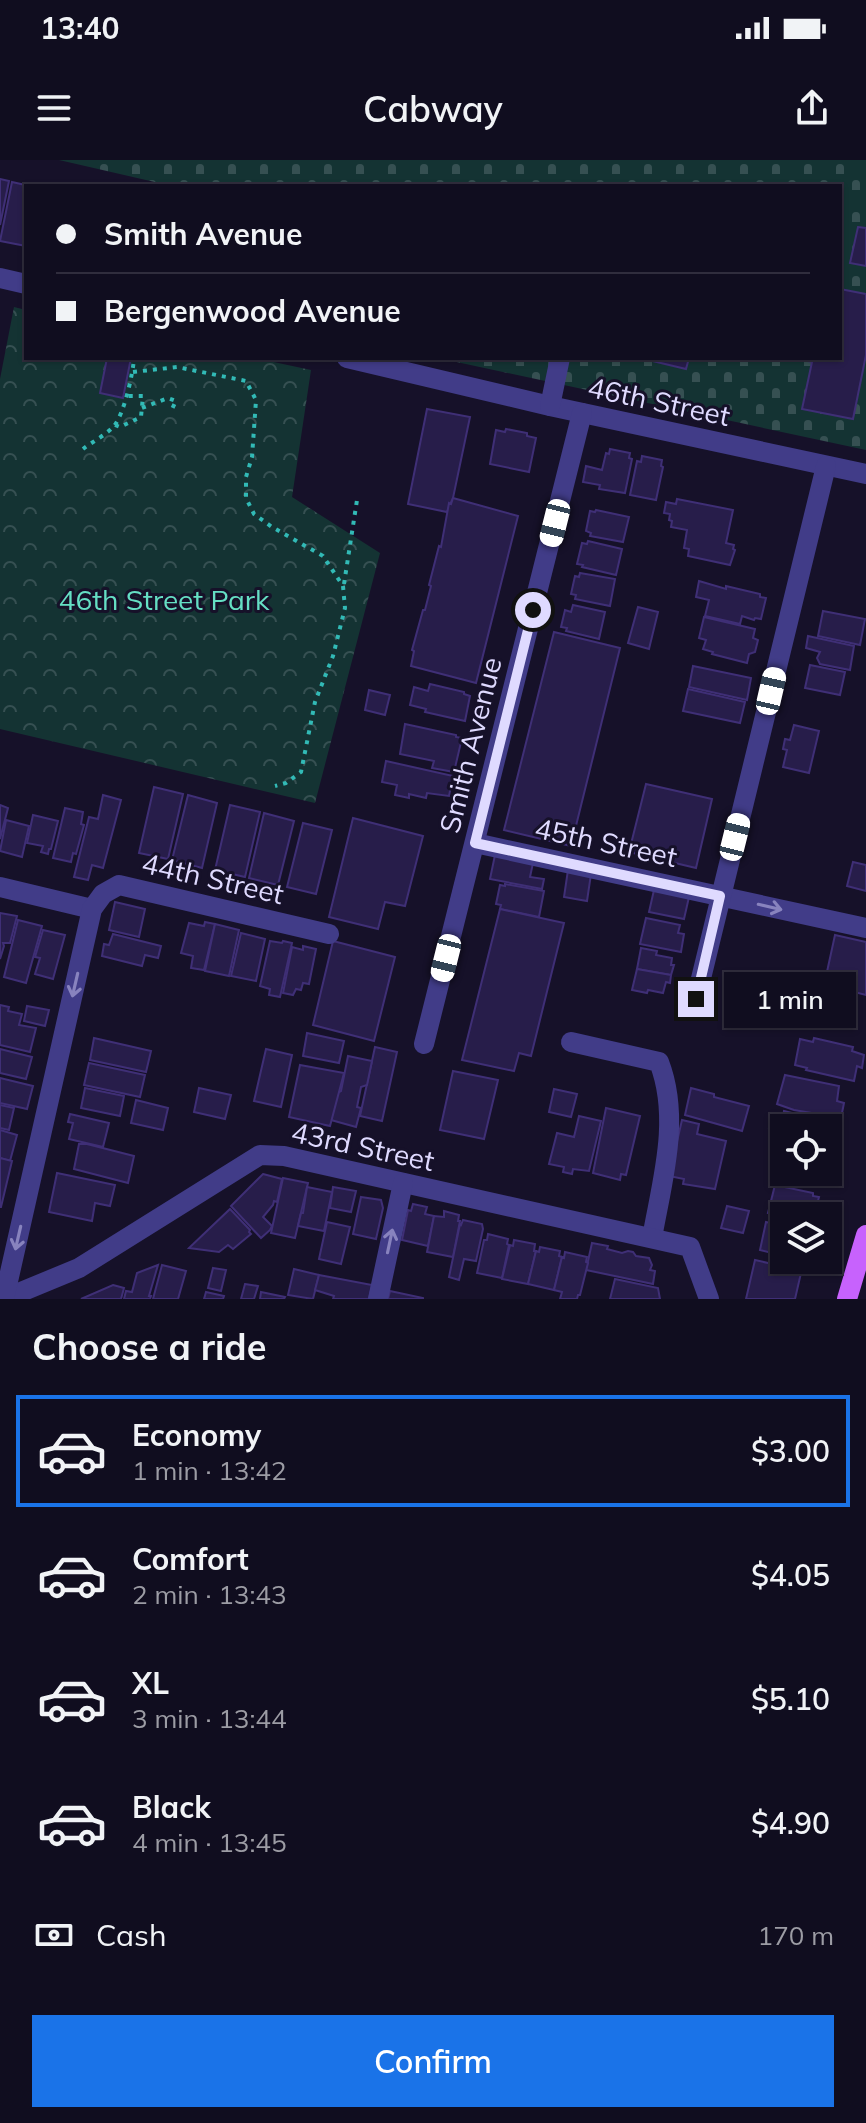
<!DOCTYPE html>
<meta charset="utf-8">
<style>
body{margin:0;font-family:Mulish,sans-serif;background:#191628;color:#f1f3f6;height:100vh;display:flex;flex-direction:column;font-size:30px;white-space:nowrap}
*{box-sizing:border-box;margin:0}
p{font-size:26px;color:#9c9ca4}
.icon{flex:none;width:44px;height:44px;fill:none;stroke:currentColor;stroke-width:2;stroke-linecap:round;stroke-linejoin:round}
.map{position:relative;height:1139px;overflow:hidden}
.sheet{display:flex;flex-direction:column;background:#100d1f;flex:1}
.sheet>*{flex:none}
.hud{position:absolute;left:24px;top:24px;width:818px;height:176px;border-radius:0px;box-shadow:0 2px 6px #0004,0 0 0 2px #302d3d;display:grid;align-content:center;height:176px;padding:0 32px;background:#100d1f}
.buttons{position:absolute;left:770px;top:954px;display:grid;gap:16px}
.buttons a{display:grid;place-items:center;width:72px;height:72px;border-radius:0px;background:#100d1f;box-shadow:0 2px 6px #0004,0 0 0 2px #302d3d;font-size:40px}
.end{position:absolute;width:36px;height:36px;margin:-18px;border:10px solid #dfdaff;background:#111;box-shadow:0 0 0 4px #111}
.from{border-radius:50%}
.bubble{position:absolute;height:56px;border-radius:0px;background:#100d1f;box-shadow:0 2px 6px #0004,0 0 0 2px #302d3d;font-size:26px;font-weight:600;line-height:56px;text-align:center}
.car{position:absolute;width:24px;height:48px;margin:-24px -12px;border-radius:10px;box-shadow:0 0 6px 2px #0007;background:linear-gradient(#fff 24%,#345 0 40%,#fff 0 76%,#345 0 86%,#fff 0)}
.hud b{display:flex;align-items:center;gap:28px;height:76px;font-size:30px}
.hud b+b{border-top:2px solid #302d3d}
.hud i{width:20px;height:20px;background:#f1f3f6}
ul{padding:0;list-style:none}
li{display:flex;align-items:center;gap:24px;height:112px;margin:0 16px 12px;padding:0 16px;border:4px solid transparent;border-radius:0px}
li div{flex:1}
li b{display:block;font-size:30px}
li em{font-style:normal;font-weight:600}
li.current{border-color:#1a73e8}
li>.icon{width:72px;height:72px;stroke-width:1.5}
h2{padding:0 32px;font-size:36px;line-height:96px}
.pay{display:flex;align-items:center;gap:20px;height:88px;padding:0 32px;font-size:30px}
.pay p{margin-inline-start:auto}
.cta{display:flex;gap:16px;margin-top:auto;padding:16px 32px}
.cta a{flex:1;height:92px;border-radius:0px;background:#1a73e8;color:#fff;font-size:32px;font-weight:600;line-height:92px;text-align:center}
.status{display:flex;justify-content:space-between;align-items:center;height:56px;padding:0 40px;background:#100d1f;direction:ltr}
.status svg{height:22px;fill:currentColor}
header{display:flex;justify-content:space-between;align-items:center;height:104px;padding:0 32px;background:#100d1f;font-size:36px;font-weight:600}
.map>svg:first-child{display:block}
.forest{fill:url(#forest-crowns)}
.cemetery{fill:url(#cemetery-stones)}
.building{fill:#271d4a;stroke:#3f2f76;stroke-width:2}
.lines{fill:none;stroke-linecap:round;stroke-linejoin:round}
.path{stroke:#32bab6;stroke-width:4;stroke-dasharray:4 6;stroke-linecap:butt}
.minor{stroke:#413c88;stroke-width:20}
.major{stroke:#c762fd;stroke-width:20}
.oneway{stroke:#8883be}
.route{stroke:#dfdaff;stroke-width:10}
.labels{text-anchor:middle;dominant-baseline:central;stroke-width:6;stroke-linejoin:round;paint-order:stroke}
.street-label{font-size:28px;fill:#dfdaff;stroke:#161129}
.park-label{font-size:28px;fill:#65dfc4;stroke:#161129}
</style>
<div class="status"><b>13:40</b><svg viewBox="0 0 49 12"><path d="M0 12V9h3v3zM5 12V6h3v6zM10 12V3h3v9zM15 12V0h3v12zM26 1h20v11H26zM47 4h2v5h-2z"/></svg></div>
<header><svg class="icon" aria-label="menu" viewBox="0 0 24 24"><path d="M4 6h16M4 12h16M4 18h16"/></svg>Cabway<svg class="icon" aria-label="share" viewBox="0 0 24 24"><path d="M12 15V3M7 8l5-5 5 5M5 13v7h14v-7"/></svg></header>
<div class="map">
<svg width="866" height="1139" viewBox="0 0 866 1139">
<defs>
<pattern id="forest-crowns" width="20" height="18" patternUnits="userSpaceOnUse" patternTransform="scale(2)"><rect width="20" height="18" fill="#143333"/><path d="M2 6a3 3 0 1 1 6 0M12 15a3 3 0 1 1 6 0" fill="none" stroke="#365052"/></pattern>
<pattern id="cemetery-stones" width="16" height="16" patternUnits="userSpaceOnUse" patternTransform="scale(2)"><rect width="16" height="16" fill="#143333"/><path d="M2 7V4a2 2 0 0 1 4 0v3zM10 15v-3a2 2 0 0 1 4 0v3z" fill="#365052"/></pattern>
</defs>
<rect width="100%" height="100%" fill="#161129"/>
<polygon class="forest" points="14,147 26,150 26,198 255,198 311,210 292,337 380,393 315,643 0,569 0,219"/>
<polygon class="cemetery" points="59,0 866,0 866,290 438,198 840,198 840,26 172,26"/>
<g class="building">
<polygon points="0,19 9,21 0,65"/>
<polygon points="12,22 30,26 26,26 26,86 0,81"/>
<polygon points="858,67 866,68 866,106 850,103"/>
<polygon points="840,129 866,134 866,195 853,259 802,249 812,202 795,198 840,198"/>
<polygon points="107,198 131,198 123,238 100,233"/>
<polygon points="640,198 689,198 686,209"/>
<polygon points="427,249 470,257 453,338 447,352 408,344"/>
<polygon points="506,269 527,273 527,276 536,278 529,312 490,304 496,270 505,272"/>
<polygon points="610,289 630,293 629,298 632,299 625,333 599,329 600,325 583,322 586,306 602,310 606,293 609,294"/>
<polygon points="642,296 662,300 661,306 663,307 656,340 630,335 637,301 641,302"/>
<polygon points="453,338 518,356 476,523 411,506 414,491 412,490 423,450 425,450 431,426 429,425 439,386 441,387 449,343 451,344"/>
<polygon points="677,339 733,350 726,383 734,385 733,389 735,390 730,405 688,396 689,389 684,388 687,370 671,367 672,361 669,360 670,354 664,353 666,342 676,344"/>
<polygon points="596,350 629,357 623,382 590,376 591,373 586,371 590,351 595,352"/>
<polygon points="588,381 622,389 616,415 582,407 583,405 577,404 582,383 587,384"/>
<polygon points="580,413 615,419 610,446 575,439 576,435 571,434 575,416 579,417"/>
<polygon points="699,421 726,429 726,426 760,434 760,437 766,438 761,459 755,458 754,460 742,456 740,464 705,456 709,440 696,437"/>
<polygon points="573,445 605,452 599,479 566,471 567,468 561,467 565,450 571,452"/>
<polygon points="638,447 658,452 649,489 628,483"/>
<polygon points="823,451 865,459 860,485 818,476"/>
<polygon points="704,457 755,469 753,478 758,480 755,492 749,494 747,503 712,494 713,492 703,489 706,480 699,478"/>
<polygon points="554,472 620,488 571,686 504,670"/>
<polygon points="808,476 854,486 850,510 820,504 817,498 820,492 806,488"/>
<polygon points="810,505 845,512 840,535 805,528"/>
<polygon points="693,506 751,518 747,540 689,527"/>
<polygon points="430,524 464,532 464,534 470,536 465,561 425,552 426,549 410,545 414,527 428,531"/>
<polygon points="688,529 745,542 740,563 683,551"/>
<polygon points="369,530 390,535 385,555 365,550"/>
<polygon points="405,564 456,575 456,577 462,578 454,612 432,608 434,601 400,594"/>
<polygon points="794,565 819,571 809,613 783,607 787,590 783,589 785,579 790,580"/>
<polygon points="386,601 453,616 449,636 427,633 426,638 409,634 409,638 395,635 397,625 382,622"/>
<polygon points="646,624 712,639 696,708 629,692"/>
<polygon points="154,627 183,634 168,699 139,693"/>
<polygon points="103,635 121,640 103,708 92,705 88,720 74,717 89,657 98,659"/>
<polygon points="188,635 217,643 202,708 172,700"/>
<polygon points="0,645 8,648 0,679"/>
<polygon points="230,645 260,652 245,717 215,710"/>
<polygon points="65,648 83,652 81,664 84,665 76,694 73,693 71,702 53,698"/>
<polygon points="264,653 294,661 278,725 249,718"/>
<polygon points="33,655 58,661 51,689 49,689 48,694 41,692 43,686 27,683"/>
<polygon points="353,658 423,676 405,746 385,742 378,769 329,757"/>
<polygon points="6,660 29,666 22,697 0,691"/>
<polygon points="303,663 332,670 316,734 287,727"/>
<polygon points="495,695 533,703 530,717 544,719 542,729 490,719"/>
<polygon points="853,702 866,705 866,731 847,726"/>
<polygon points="568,710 591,714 587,741 564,737"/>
<polygon points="505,724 544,731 539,757 500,749 501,745 496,744 500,725 505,726"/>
<polygon points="654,730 689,737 684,759 649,752"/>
<polygon points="115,742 145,749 139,777 109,770"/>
<polygon points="500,749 564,763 531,896 519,893 514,911 462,900"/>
<polygon points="0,753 17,756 10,783 3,783 4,786 0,799"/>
<polygon points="646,758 680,765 678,773 684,774 681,792 640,784"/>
<polygon points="18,760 42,766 26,823 4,817"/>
<polygon points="205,762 215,764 204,810 191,808 193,796 181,793 189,763 204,766"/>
<polygon points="215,764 239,770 229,816 205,811"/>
<polygon points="43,770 65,775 53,819 35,814 40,798 35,797"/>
<polygon points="241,773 265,779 256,821 231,816"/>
<polygon points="113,774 161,786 158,798 145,795 142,806 102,796 104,784 109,785"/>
<polygon points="835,775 866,782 866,835 843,829 844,825 825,821"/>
<polygon points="270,781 282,783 283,781 292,783 280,837 269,835 270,829 260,826"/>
<polygon points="333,781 395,797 374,881 313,865"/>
<polygon points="303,786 316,789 309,824 303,823 301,830 296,829 293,835 283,833 292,787 303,790"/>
<polygon points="641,788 657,791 656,795 672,798 671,805 674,805 671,815 637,809"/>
<polygon points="637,809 671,815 670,823 666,822 663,833 648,830 647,833 632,830"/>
<polygon points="0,845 9,847 8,851 22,854 19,865 36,868 30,892 0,885"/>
<polygon points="27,846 49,850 45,866 24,861"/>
<polygon points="307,873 344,881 339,903 303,896"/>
<polygon points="94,878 151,891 146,912 90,900"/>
<polygon points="814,878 853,887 852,891 864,895 862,908 857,906 854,921 806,910 807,908 795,905 800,879 813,882"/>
<polygon points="375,887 397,892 382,961 360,956"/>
<polygon points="0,889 32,897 26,919 0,913"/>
<polygon points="266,889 292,895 281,947 254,941"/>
<polygon points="348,896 372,901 367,925 361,927 357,947 361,948 356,967 331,960 337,933 341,931"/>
<polygon points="89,903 145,915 140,937 84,925"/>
<polygon points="300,905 344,913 330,966 289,957"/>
<polygon points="453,911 498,920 484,979 440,970"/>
<polygon points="785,915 839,926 837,941 844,943 841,958 794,950 777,944"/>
<polygon points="0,918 33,926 27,949 0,943"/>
<polygon points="85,928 124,936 120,956 81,948"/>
<polygon points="199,928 231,935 225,959 194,952"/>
<polygon points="691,928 714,934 714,937 749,946 742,971 685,955"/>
<polygon points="554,929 577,934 571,957 549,952"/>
<polygon points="136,940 168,948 163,970 131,963"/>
<polygon points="0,945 14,948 9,970 0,968"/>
<polygon points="606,948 640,956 626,1015 621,1014 620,1020 593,1013"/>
<polygon points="784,951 839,965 835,979 832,978 830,988 828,987 828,968 784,968 784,979 778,977 779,972 769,968 773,954 783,957"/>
<polygon points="70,954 109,963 103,987 69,979 73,963 68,962"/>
<polygon points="579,956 601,961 589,1011 573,1009 572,1014 563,1012 564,1007 549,1004 557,973 574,977"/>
<polygon points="682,960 699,964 697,974 726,981 715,1029 683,1024 684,1019 669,1016"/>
<polygon points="0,970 17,975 10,1001 0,998"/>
<polygon points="79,984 87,984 134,996 128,1023 74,1009"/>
<polygon points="784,988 784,1012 824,1012 821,1024 778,1016"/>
<polygon points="0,998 12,1001 1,1047 0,1047"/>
<polygon points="57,1013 115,1025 110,1046 95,1043 92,1061 49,1052"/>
<polygon points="263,1014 282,1019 277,1042 274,1041 273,1045 263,1057 272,1066 270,1070 261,1078 231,1046"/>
<polygon points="283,1018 308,1023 295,1078 271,1073"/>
<polygon points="775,1025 813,1033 813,1036 819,1037 814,1056 784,1056 768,1053"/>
<polygon points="307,1027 332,1032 324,1071 298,1066 301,1053 303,1053"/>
<polygon points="333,1027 356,1031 351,1052 330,1048"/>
<polygon points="361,1037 381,1040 383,1048 376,1079 353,1074"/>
<polygon points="413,1044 427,1047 425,1054 434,1056 428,1086 402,1080 408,1050 411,1051"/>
<polygon points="727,1046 749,1051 743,1073 721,1068"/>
<polygon points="230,1049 250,1070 249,1072 251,1074 233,1089 228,1085 219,1092 189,1088"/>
<polygon points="444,1051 459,1055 458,1061 460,1061 453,1097 427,1092 434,1056 444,1057"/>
<polygon points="463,1060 482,1064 483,1069 476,1101 464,1099 459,1120 449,1117 460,1064 461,1065"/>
<polygon points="327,1062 350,1067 341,1104 319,1099"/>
<polygon points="766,1062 784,1066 784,1096 760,1090"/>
<polygon points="488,1074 508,1079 507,1084 509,1085 502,1118 477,1113 484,1080 487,1080"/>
<polygon points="514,1080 535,1084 534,1091 536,1091 528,1124 502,1119 510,1085 513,1086"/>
<polygon points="592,1083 608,1086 607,1089 622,1093 628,1091 633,1092 636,1096 649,1098 652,1105 650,1110 655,1111 653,1124 586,1110"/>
<polygon points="540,1087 560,1091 559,1096 562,1097 554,1130 528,1124 536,1091 539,1092"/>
<polygon points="565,1092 587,1097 586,1102 588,1103 580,1135 578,1135 577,1139 560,1139 562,1132 554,1130 562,1097 564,1098"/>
<polygon points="755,1100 794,1109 794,1111 801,1113 795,1139 746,1139"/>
<polygon points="158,1105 149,1136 151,1136 150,1139 124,1139 126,1131 132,1132 137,1113"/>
<polygon points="162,1105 186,1111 178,1139 153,1139"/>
<polygon points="213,1108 226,1110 221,1131 208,1128"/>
<polygon points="294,1109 319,1115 313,1139 288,1135"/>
<polygon points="319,1115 372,1125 369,1139 333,1139 334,1136 315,1130"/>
<polygon points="615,1119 658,1128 660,1139 610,1139"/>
<polygon points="245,1124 258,1126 254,1139 241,1139"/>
<polygon points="113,1125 124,1128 121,1139 81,1139"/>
<polygon points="390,1131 423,1138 423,1139 388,1139"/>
<polygon points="206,1132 224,1136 223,1139 204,1139"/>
<polygon points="261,1132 285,1137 284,1139 260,1139"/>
</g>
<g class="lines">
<g class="path">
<polyline points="133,212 177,207 246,221 256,240 252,297 246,317 246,338 254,354 272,367 323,396 343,426 345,448 333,496 315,542 301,612 286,623 275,626"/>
<polyline points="142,248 168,238 176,241 172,249"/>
<polyline points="115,265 120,267 141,257 143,236 126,236"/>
<path d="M83,289C92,282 106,275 114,266C124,254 133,214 134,198"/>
<polyline points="344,424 357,340"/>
</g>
<g class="minor">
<polyline points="0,118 26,124"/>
<polyline points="347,198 550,246 866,314"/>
<polyline points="550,246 560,198"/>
<polyline points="475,683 866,768"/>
<polyline points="0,727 92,749"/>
<polyline points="696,839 826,306"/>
<path d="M571,882L659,902C681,959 662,1021 652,1078"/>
<polyline points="424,884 582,253"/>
<polyline points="4,1139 79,1108 260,995 284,996 690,1087 709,1139"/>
<polyline points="4,1139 92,749 103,734 119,725 329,774"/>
<polyline points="378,1139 403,1023"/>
</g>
<polyline class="major" points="847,1139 866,1075"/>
</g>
<defs><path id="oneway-shaft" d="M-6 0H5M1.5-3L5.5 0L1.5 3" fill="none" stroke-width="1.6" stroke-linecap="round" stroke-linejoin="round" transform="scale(2)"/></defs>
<g class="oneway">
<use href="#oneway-shaft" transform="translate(770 747) rotate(13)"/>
<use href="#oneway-shaft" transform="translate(75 825) rotate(103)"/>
<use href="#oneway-shaft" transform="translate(18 1078) rotate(103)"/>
<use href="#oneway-shaft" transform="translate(390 1081) rotate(-78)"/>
</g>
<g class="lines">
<polyline class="route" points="533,450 475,683 720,736 696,839"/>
</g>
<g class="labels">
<g class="street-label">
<text transform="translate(659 241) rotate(12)">46th Street</text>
<text transform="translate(470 585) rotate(-76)">Smith Avenue</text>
<text transform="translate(606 682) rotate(12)">45th Street</text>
<text transform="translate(213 718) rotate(13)">44th Street</text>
<text transform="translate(363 986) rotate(12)">43rd Street</text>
</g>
<g class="park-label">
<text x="164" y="439">46th Street Park</text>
</g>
</g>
</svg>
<div class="buttons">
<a><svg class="icon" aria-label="locate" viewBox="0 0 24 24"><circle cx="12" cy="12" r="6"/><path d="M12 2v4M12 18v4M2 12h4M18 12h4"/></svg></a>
<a><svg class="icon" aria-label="layers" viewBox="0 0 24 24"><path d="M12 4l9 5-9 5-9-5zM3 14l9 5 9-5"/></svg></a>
</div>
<i class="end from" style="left:533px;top:450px"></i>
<i class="end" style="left:696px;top:839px"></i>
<div class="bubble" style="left:724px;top:812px;width:132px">1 min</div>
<i class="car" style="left:555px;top:363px;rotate:194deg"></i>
<i class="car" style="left:771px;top:531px;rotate:13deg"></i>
<i class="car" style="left:735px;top:677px;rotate:14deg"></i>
<i class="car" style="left:446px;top:798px;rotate:194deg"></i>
<div class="hud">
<b><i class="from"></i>Smith Avenue</b>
<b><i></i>Bergenwood Avenue</b>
</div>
</div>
<section class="sheet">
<h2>Choose a ride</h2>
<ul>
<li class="current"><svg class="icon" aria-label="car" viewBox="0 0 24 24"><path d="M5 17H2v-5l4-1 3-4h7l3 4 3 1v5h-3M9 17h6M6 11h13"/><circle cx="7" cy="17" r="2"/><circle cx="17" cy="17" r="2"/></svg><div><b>Economy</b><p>1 min · 13:42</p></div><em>$3.00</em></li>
<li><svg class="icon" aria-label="car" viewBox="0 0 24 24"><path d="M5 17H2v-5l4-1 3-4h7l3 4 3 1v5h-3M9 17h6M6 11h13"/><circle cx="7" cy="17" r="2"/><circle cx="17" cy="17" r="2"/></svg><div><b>Comfort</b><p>2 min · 13:43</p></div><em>$4.05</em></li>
<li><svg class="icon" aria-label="car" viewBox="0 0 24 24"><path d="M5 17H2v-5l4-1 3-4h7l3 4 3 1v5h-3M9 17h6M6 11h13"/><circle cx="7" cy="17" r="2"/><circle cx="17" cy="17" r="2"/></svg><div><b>XL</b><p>3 min · 13:44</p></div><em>$5.10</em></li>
<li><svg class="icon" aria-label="car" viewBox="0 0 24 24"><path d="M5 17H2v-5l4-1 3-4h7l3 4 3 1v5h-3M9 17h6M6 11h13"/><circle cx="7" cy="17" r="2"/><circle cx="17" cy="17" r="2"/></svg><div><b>Black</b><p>4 min · 13:45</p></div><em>$4.90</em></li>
</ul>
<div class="pay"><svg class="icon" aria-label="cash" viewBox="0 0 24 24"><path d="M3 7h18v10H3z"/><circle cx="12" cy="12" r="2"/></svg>Cash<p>170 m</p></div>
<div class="cta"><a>Confirm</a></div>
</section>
